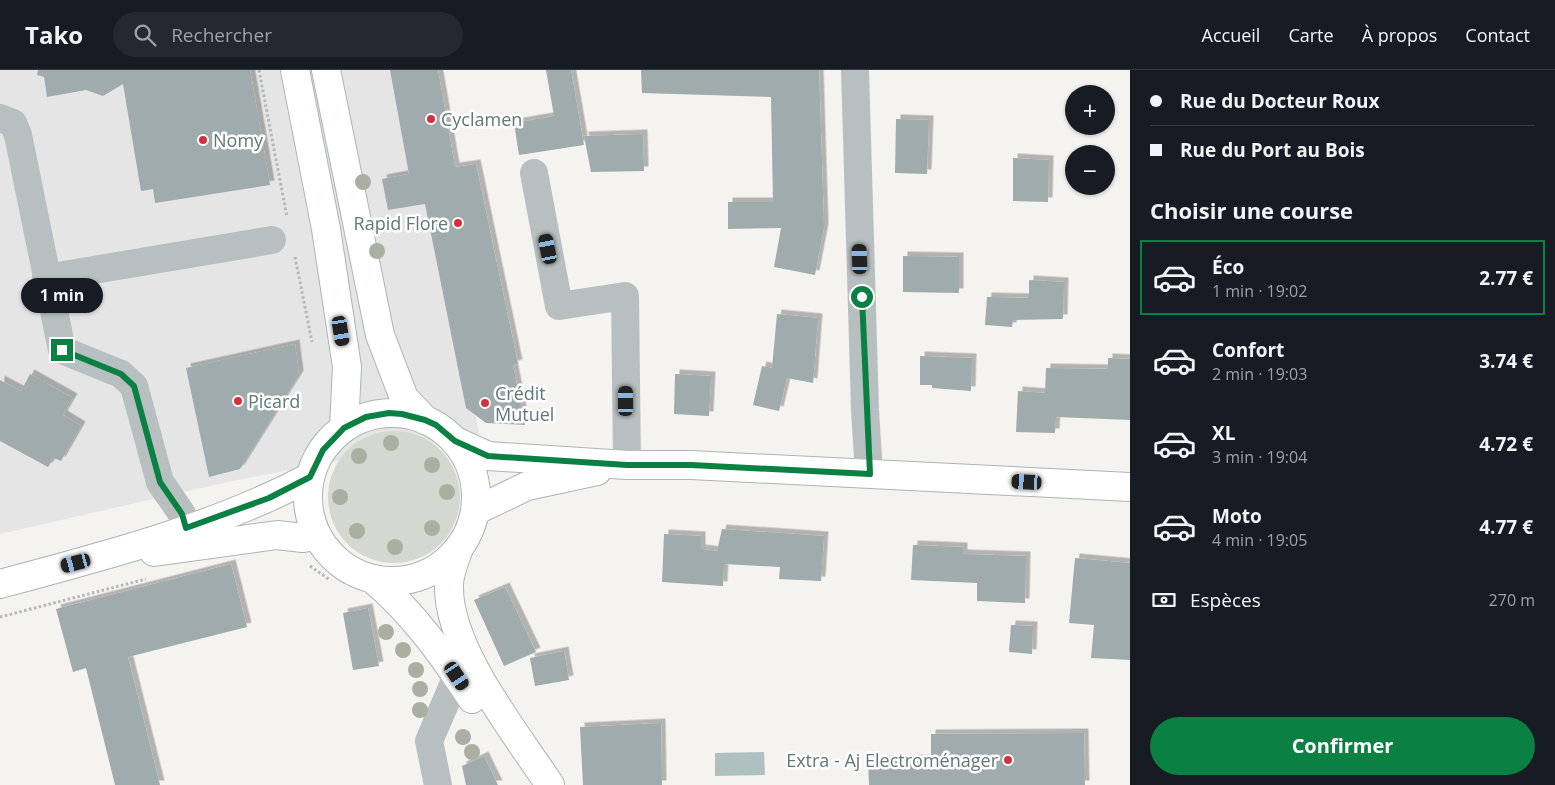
<!DOCTYPE html>
<html lang="fr">
<meta charset="utf-8">
<style>
body{margin:0;font-family:"Open Sans",sans-serif;background:#242831;color:#f1f3f6;height:100vh;display:flex;flex-direction:column;font-size:19px;white-space:nowrap}
*{box-sizing:border-box;margin:0}
p{font-size:16px;color:#9ea1a6}
.icon{flex:none;width:28px;height:28px;fill:none;stroke:currentColor;stroke-width:2;stroke-linecap:round;stroke-linejoin:round}
.map{position:relative;flex:1;overflow:hidden}
.details{display:flex;flex-direction:column;background:#171b24;width:425px}
.details>*{flex:none}
.banner{display:grid;align-content:center;height:110px;padding:0 20px;background:#171b24}
.controls{position:absolute;left:1065px;top:15px;display:grid;gap:10px}
.controls a{display:grid;place-items:center;width:50px;height:50px;border-radius:50%;background:#171b24;box-shadow:0 1px 4px #0004;font-size:25px}
.end{position:absolute;width:22px;height:22px;margin:-11px;border:6px solid #0b8043;background:#fff;box-shadow:0 0 0 2px #fff}
.from{border-radius:50%}
.bubble{position:absolute;height:35px;border-radius:18px;background:#171b24;box-shadow:0 1px 4px #0004;font-size:16px;font-weight:700;line-height:35px;text-align:center}
.car{position:absolute;width:15px;height:30px;margin:-15px -8px;border-radius:6px;box-shadow:0 0 4px 1px #0007;background:linear-gradient(#222 24%,#8ab4d8 0 40%,#222 0 76%,#8ab4d8 0 86%,#222 0)}
.banner b{display:flex;align-items:center;gap:18px;height:48px;font-size:19px}
.banner b+b{border-top:1px solid #363941}
.banner i{width:12px;height:12px;background:#f1f3f6}
ul{padding:0;list-style:none}
li{display:flex;align-items:center;gap:15px;height:75px;margin:0 10px 8px;padding:0 10px;border:2px solid transparent;border-radius:0px}
li div{flex:1}
li b{display:block;font-size:19px}
li em{font-style:normal;font-weight:700}
li.current{border-color:#0b8043}
li>.icon{width:45px;height:45px;stroke-width:1.5}
h2{padding:0 20px;font-size:22px;line-height:60px}
.pay{display:flex;align-items:center;gap:12px;height:55px;padding:0 20px;font-size:19px}
.pay p{margin-inline-start:auto}
.button{display:flex;gap:10px;margin-top:auto;padding:10px 20px}
.button a{flex:1;height:58px;border-radius:30px;background:#0b8043;color:#fff;font-size:20px;font-weight:700;line-height:58px;text-align:center}
header{display:flex;align-items:center;gap:30px;box-sizing:border-box;height:70px;padding:0 25px;background:#171b24;border-bottom:1px solid #363941}
header strong{font-size:24px}
nav{display:flex;gap:28px;margin-inline-start:auto;font-size:18px}
.search{width:350px;height:45px;background:#242831;display:flex;align-items:center;gap:12px;box-sizing:border-box;padding:0 18px;border-radius:28px;color:#9ea1a6;font-size:19px}
main{display:flex;flex:1;min-height:0}
.map>svg:first-child{display:block}
.built{fill:#e4e5e4}
.green{fill:#d5d8d0}
.water{fill:#afc0c0}
.building{fill:#9fabac;filter:url(#shadow)}
.lines{fill:none;stroke-linecap:round;stroke-linejoin:round}
.major-casing{stroke:#acb4b5;stroke-width:30}
.path{stroke:#b3b8b9;stroke-width:3;stroke-dasharray:2.5 2.5;stroke-linecap:butt}
.minor{stroke:#b8bfc0;stroke-width:28}
.major{stroke:#fff;stroke-width:28}
.tree{fill:#aaafa2}
.route{stroke:#0b8043;stroke-width:6}
.poi-dot{fill:#d4303e;stroke:#fff;stroke-width:2}
.labels{text-anchor:middle;dominant-baseline:central;stroke-width:5;stroke-linejoin:round;paint-order:stroke}
.poi-label{font-size:18px;fill:#61777a;stroke:#fff;text-anchor:start}
</style>
<header>
<strong>Tako</strong>
<div class="search"><svg class="icon" aria-label="search" viewBox="0 0 24 24"><circle cx="10" cy="10" r="6"/><path d="M15 15l6 6"/></svg>Rechercher</div>
<nav><a>Accueil</a><a>Carte</a><a>À propos</a><a>Contact</a></nav>
</header>
<main>
<div class="map">
<svg width="1130" height="715" viewBox="0 0 1130 715">
<defs>
<filter id="shadow"><feDropShadow dx="4.5" dy="-4.5" stdDeviation="0" flood-color="#0004"/></filter>
</defs>
<rect width="100%" height="100%" fill="#f4f3f0"/>
<polygon class="built" points="0,0 411,0 479,364 232,411 0,464"/>
<circle class="green" cx="394" cy="427" r="66"/>
<polygon class="water" points="764,682 765,705 715,706 715,683"/>
<g class="building">
<polygon points="38,0 250,0 270,115 155,133 153,119 141,121 123,14 103,26 86,20 47,27 44,7 37,5"/>
<polygon points="390,0 438,0 455,97 476,94 518,294 513,295 525,355 486,353 466,338 425,134 388,140 382,109 409,104"/>
<polygon points="546,0 571,0 584,75 519,85 514,53 554,46"/>
<polygon points="641,0 819,0 824,158 815,205 774,197 781,158 728,159 728,132 773,132 771,27 642,23"/>
<polygon points="896,49 929,50 927,104 895,103"/>
<polygon points="643,64 644,101 591,102 584,66"/>
<polygon points="1013,88 1049,90 1048,132 1013,131"/>
<polygon points="903,186 959,187 959,223 903,222"/>
<polygon points="1029,210 1064,212 1063,249 1013,250 1012,257 985,255 987,227 1029,228"/>
<polygon points="777,244 818,248 813,313 787,308 779,341 753,335 762,296 772,298"/>
<polygon points="295,274 299,305 240,399 209,407 186,298"/>
<polygon points="920,286 972,288 971,321 932,318 932,315 920,315"/>
<polygon points="1108,288 1130,289 1130,350 1056,347 1055,363 1016,362 1018,321 1045,323 1046,298 1108,299"/>
<polygon points="30,304 73,328 63,345 81,356 61,391 54,388 48,397 0,371 0,310 21,321"/>
<polygon points="675,304 711,306 709,346 674,344"/>
<polygon points="722,459 824,466 821,511 779,509 780,497 724,494 723,516 662,512 664,464 701,466 701,479 717,481"/>
<polygon points="913,475 963,477 963,484 1026,486 1025,533 977,531 977,513 911,510"/>
<polygon points="1075,488 1130,493 1130,590 1091,588 1094,555 1069,553"/>
<polygon points="231,494 247,557 128,587 160,715 115,715 86,598 73,602 56,539"/>
<polygon points="505,517 536,582 504,596 474,530"/>
<polygon points="368,538 379,596 353,600 343,543"/>
<polygon points="1011,555 1033,556 1032,584 1009,582"/>
<polygon points="564,581 569,610 535,616 530,588"/>
<polygon points="661,653 662,715 583,715 580,657"/>
<polygon points="1084,663 1085,715 869,715 868,691 931,689 931,664"/>
<polygon points="484,686 498,715 466,715 462,696"/>
</g>
<g class="lines">
<defs>
<g id="major">
<polyline points="295,0 326,159 347,297 344,358"/>
<polyline points="326,0 380,265 404,328 425,350"/>
<circle cx="392" cy="427" r="84"/>
<polyline points="455,371 488,386 627,395 691,395 1130,417"/>
<polyline points="475,441 527,416 597,401"/>
<path d="M459,478C455,490 449,503 449,515C447,578 516,663 550,715"/>
<polyline points="154,482 277,465 303,468 317,465"/>
<path d="M373,509C414,544 443,585 472,629"/>
<path d="M0,514C104,486 214,458 310,407"/>
</g>
</defs>
<use href="#major" class="major-casing"/>
<g class="path">
<polyline points="259,0 287,147"/>
<polyline points="295,187 312,272"/>
<polyline points="310,380 318,369"/>
<polyline points="321,493 344,513"/>
<polyline points="310,496 330,510"/>
<polyline points="0,547 146,509"/>
</g>
<g class="minor">
<polyline points="855,0 865,340 869,404"/>
<polyline points="0,48 13,53 18,65 62,280 121,304 134,316 160,412 182,444 186,458"/>
<polyline points="534,103 559,236 625,226 627,395"/>
<polyline points="46,208 272,170"/>
<polyline points="438,715 429,671 457,606"/>
</g>
<use href="#major" class="major"/>
</g>
<g class="tree">
<circle cx="363" cy="112" r="8"/>
<circle cx="377" cy="181" r="8"/>
<circle cx="391" cy="373" r="8"/>
<circle cx="359" cy="386" r="8"/>
<circle cx="432" cy="395" r="8"/>
<circle cx="447" cy="422" r="8"/>
<circle cx="340" cy="427" r="8"/>
<circle cx="432" cy="458" r="8"/>
<circle cx="357" cy="461" r="8"/>
<circle cx="395" cy="477" r="8"/>
<circle cx="386" cy="562" r="8"/>
<circle cx="403" cy="580" r="8"/>
<circle cx="416" cy="600" r="8"/>
<circle cx="420" cy="619" r="8"/>
<circle cx="420" cy="640" r="8"/>
<circle cx="463" cy="667" r="8"/>
<circle cx="472" cy="682" r="8"/>
</g>
<g class="lines">
<polyline class="route" points="62,280 121,304 134,316 160,412 182,444 186,458 269,428 310,407 323,380 344,358 366,347 389,343 402,344 425,350 436,355 455,371 488,386 627,395 691,395 870,404 862,227"/>
</g>
<g class="poi-dot">
<circle cx="431" cy="49" r="5"/>
<circle cx="203" cy="70" r="5"/>
<circle cx="458" cy="153" r="5"/>
<circle cx="238" cy="331" r="5"/>
<circle cx="485" cy="333" r="5"/>
<circle cx="1008" cy="690" r="5"/>
</g>
<g class="labels">
<g class="poi-label">
<text x="441" y="49">Cyclamen</text>
<text x="213" y="70">Nomy</text>
<text x="448" y="153" text-anchor="end">Rapid Flore</text>
<text x="495" y="323">Crédit<tspan x="495" dy="21">Mutuel</tspan></text>
<text x="248" y="331">Picard</text>
<text x="998" y="690" text-anchor="end">Extra - Aj Electroménager</text>
</g>
</g>
</svg>
<div class="controls">
<a>+</a>
<a>−</a>
</div>
<i class="end from" style="left:862px;top:227px"></i>
<i class="end" style="left:62px;top:280px"></i>
<div class="bubble" style="left:21px;top:208px;width:82px">1 min</div>
<i class="car" style="left:548px;top:179px;rotate:349deg"></i>
<i class="car" style="left:860px;top:189px;rotate:358deg"></i>
<i class="car" style="left:341px;top:261px;rotate:171deg"></i>
<i class="car" style="left:626px;top:331px;rotate:0deg"></i>
<i class="car" style="left:1027px;top:412px;rotate:273deg"></i>
<i class="car" style="left:76px;top:493px;rotate:255deg"></i>
<i class="car" style="left:457px;top:606px;rotate:146deg"></i>
</div>
<section class="details">
<div class="banner">
<b><i class="from"></i>Rue du Docteur Roux</b>
<b><i></i>Rue du Port au Bois</b>
</div>
<h2>Choisir une course</h2>
<ul>
<li class="current"><svg class="icon" aria-label="car" viewBox="0 0 24 24"><path d="M5 17H2v-5l4-1 3-4h7l3 4 3 1v5h-3M9 17h6M6 11h13"/><circle cx="7" cy="17" r="2"/><circle cx="17" cy="17" r="2"/></svg><div><b>Éco</b><p>1 min · 19:02</p></div><em>2.77 €</em></li>
<li><svg class="icon" aria-label="car" viewBox="0 0 24 24"><path d="M5 17H2v-5l4-1 3-4h7l3 4 3 1v5h-3M9 17h6M6 11h13"/><circle cx="7" cy="17" r="2"/><circle cx="17" cy="17" r="2"/></svg><div><b>Confort</b><p>2 min · 19:03</p></div><em>3.74 €</em></li>
<li><svg class="icon" aria-label="car" viewBox="0 0 24 24"><path d="M5 17H2v-5l4-1 3-4h7l3 4 3 1v5h-3M9 17h6M6 11h13"/><circle cx="7" cy="17" r="2"/><circle cx="17" cy="17" r="2"/></svg><div><b>XL</b><p>3 min · 19:04</p></div><em>4.72 €</em></li>
<li><svg class="icon" aria-label="car" viewBox="0 0 24 24"><path d="M5 17H2v-5l4-1 3-4h7l3 4 3 1v5h-3M9 17h6M6 11h13"/><circle cx="7" cy="17" r="2"/><circle cx="17" cy="17" r="2"/></svg><div><b>Moto</b><p>4 min · 19:05</p></div><em>4.77 €</em></li>
</ul>
<div class="pay"><svg class="icon" aria-label="cash" viewBox="0 0 24 24"><path d="M3 7h18v10H3z"/><circle cx="12" cy="12" r="2"/></svg>Espèces<p>270 m</p></div>
<div class="button"><a>Confirmer</a></div>
</section>
</main>
